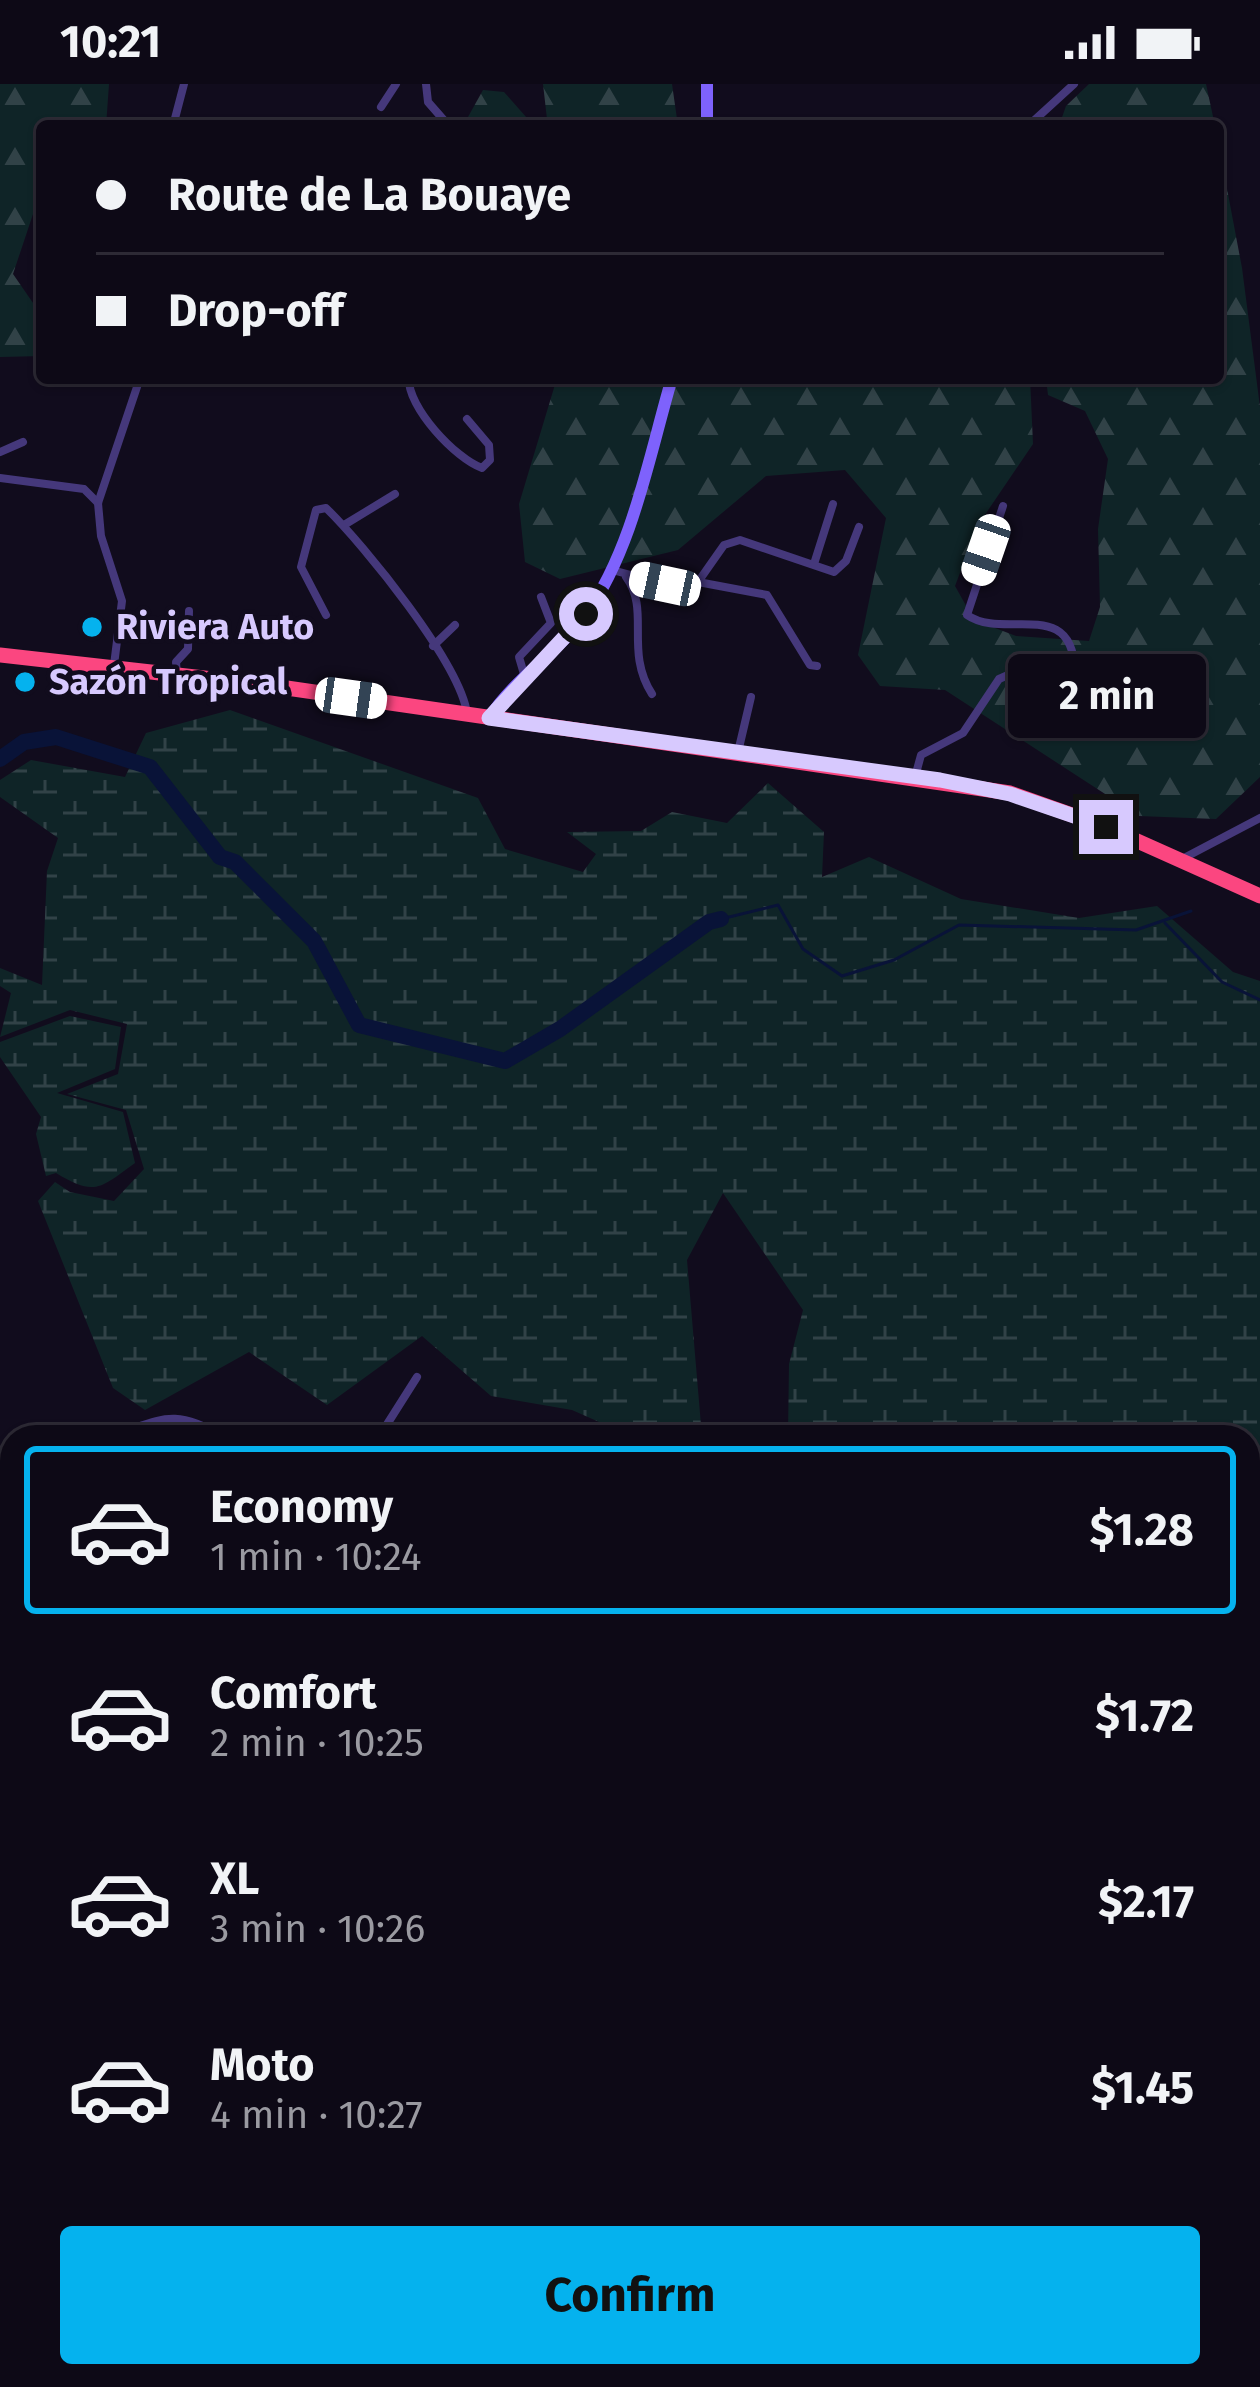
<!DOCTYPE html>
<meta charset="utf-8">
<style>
body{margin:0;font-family:"Fira Sans",sans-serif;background:#1b1723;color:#f1f3f6;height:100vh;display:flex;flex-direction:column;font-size:45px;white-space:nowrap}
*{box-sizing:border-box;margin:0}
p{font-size:39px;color:#9a9aa1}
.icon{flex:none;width:66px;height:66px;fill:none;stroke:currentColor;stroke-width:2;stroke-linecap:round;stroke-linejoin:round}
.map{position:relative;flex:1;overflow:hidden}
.details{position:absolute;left:0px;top:1341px;width:1260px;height:963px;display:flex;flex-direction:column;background:#0d0916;border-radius:36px 36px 0 0;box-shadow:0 3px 9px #0004,0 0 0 3px #2d2a35}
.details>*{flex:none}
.guide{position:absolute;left:36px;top:36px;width:1188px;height:264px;border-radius:12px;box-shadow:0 3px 9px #0004,0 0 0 3px #2d2a35;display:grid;align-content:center;height:264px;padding:0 60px;background:#0d0916}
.end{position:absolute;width:54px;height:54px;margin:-27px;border:15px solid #d7c9fe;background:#111;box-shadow:0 0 0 6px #111}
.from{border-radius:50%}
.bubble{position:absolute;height:84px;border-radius:12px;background:#0d0916;box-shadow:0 3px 9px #0004,0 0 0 3px #2d2a35;font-size:39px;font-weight:700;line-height:84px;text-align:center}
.car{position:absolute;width:36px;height:72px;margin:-36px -18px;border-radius:15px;box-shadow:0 0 9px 3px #0007;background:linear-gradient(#fff 24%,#345 0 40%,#fff 0 76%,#345 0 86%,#fff 0)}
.guide b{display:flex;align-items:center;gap:42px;height:114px;font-size:45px}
.guide b+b{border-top:3px solid #2d2a35}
.guide i{width:30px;height:30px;background:#f1f3f6}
ul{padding:21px 0 0;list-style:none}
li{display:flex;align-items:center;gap:36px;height:168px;margin:0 24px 18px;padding:0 36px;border:6px solid transparent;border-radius:12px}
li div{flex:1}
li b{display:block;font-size:45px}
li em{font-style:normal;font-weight:700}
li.on{border-color:#05b2ee}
li>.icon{width:108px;height:108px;stroke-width:1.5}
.button{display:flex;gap:24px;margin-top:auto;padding:24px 60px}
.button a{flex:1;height:138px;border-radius:12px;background:#05b2ee;color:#111;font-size:48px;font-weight:700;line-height:138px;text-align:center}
.status{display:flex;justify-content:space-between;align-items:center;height:84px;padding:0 60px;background:#0d0916;direction:ltr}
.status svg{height:33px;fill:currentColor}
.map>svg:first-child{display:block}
.forest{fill:url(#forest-firs)}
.wetland{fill:url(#wetland-marsh)}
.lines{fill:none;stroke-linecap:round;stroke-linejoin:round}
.stream{stroke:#091338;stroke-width:3}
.river{stroke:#091338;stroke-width:16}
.street{stroke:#45387b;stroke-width:8}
.secondary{stroke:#7e62fc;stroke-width:12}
.highway{stroke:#fb4680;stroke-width:15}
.route{stroke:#d7c9fe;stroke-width:15}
.poi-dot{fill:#05b2ee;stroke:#110c1d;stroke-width:4.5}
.labels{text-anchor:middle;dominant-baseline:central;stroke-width:9;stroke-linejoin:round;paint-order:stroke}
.poi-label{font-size:36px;font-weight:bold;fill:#d7c9fe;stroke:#110c1d;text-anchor:start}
</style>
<div class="status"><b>10:21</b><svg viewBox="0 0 49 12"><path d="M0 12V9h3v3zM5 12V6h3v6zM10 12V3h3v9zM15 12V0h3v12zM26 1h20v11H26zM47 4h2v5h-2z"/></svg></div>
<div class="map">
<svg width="1260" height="2303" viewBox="0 0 1260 2303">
<defs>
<pattern id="forest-firs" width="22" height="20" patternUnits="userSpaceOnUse" patternTransform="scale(3)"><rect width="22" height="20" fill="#0f2427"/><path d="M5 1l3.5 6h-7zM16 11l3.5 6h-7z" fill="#314247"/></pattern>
<pattern id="wetland-marsh" width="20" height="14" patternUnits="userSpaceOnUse" patternTransform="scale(3)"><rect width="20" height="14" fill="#0f2427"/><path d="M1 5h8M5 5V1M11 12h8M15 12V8" fill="none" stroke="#314247"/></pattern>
</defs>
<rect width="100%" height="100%" fill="#110c1d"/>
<g class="forest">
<polygon points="0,0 109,0 106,42 42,42 42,103 13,190 42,232 42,272 0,273"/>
<polygon points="543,0 672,0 678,42 535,42 547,35"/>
<polygon points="1089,0 1206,0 1215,42 1059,42 1066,22"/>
<polygon points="483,6 504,8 534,42 463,42"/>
<polygon points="1218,57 1242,184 1260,323 1260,693 1216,735 1139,732 945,606 880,602 858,571 886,434 845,386 766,392 678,466 560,495 525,478 519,420 557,294 1030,294 1033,360 978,441 955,502 974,536 1016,552 1089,557 1100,523 1098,445 1108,375 1085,327 1048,311 1046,294 1218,294"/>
<polygon points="0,1386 12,1388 12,1554 0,1539"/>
<polygon points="12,1786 12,2195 3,2159 6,2095 0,2088 0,1800"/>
</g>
<g class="wetland">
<polygon points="230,626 478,714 505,765 583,788 596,770 567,748 641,747 672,728 727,739 768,699 824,748 822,793 869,773 961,815 1079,834 1157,822 1233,888 1260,897 1260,2114 1248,2116 1248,1353 788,1353 789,1280 803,1226 723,1109 687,1176 702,1353 633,1353 572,1326 491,1312 422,1252 327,1321 249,1268 145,1326 113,1304 38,1117 55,1098 70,1108 114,1117 144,1085 126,1026 67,1010 118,990 127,940 70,926 0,953 11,909 0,902 0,884 42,901 47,787 58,754 0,713 0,696 31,676 125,693 146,649"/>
<path d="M70,932L121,943L115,985L57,1009L123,1028L135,1079C100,1104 96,1113 56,1089L46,1092L36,1050L41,1033L0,973V958Z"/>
</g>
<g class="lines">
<g class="stream">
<polyline points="721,835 778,821 803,865 842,892 894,876 959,841 1136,846 1191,827"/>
<polyline points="1165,839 1222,898 1260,916"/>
</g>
<polyline class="river" points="0,675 24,658 56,653 150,683 220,773 235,778 314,857 359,941 505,977 560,945 709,838 721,835"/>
<g class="street">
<polyline points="426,0 428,18 449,42"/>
<polyline points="381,23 396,0"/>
<polyline points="173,42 184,0"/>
<polyline points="1028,42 1074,0"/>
<path d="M409,294C407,323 456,375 482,384L490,376L489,361L467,335"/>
<polyline points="0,368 23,358"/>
<polyline points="0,394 84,405 98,419"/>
<polyline points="344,441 395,410"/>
<polyline points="814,480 833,420"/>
<polyline points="612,486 665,500 698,498 724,461 740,456 834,488 846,477 859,443"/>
<path d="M626,493C651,527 624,566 652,610"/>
<polyline points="698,498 767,511 810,581 817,582"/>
<path d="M326,531L301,483L316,426L326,424C365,462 459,578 467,629"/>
<polyline points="433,562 455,541"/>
<polyline points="114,581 122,517 101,452 98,419 140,294"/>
<polyline points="177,590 176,578 188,565 189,527"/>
<polyline points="524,590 519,573 551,539 541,513"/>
<polyline points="738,668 751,613"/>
<path d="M915,693L921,671L963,649L999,595L1017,587L1071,596L1075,588C1073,511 1004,557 967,531L1003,422"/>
<polyline points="1182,775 1260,734"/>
<path d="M106,1353C158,1339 170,1320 223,1353"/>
<polyline points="379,1353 417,1293"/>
<polyline points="0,1368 12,1368"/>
<polyline points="0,1604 7,1621 12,1680"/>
<polyline points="0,1766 12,1742"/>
<polyline points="0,2238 12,2243"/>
<polyline points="377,2292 392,2303"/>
<polyline points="677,2292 680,2303"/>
<polyline points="992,2292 992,2303"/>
<polyline points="71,2303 74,2292"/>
<polyline points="129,2303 132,2292"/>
<polyline points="460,2303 464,2292"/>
<polyline points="553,2303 555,2292"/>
<polyline points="812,2303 817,2292"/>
<polyline points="1126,2303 1127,2292"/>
</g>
<g class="secondary">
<polyline points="707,42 707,0"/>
<path d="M489,634C515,594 556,570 585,532C633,465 649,372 672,294"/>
<polyline points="0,2297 39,2303"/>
</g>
<polyline class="highway" points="0,571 266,601 1010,709 1106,743 1260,812"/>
</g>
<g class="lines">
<polyline class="route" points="586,530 489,634 940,696 1010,710 1106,743"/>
</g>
<g class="poi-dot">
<circle cx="92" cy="543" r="12"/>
<circle cx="25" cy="598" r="12"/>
</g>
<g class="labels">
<g class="poi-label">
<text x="116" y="543">Riviera Auto</text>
<text x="49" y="598">Sazón Tropical</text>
</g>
</g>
</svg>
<i class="end from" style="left:586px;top:530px"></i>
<i class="end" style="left:1106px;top:743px"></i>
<div class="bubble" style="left:1008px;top:570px;width:198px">2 min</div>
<i class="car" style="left:986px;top:466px;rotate:199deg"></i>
<i class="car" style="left:665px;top:500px;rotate:282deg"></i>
<i class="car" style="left:351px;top:614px;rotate:98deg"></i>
<div class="guide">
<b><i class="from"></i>Route de La Bouaye</b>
<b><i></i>Drop-off</b>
</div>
<section class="details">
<ul>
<li class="on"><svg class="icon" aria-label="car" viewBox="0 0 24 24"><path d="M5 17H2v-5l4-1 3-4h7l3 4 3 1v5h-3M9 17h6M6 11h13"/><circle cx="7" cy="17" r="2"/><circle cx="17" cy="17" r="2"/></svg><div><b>Economy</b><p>1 min · 10:24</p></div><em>$1.28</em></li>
<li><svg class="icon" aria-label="car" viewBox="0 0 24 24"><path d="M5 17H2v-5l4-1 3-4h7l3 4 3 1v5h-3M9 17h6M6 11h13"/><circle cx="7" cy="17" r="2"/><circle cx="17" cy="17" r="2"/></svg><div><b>Comfort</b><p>2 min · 10:25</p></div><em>$1.72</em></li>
<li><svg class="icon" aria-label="car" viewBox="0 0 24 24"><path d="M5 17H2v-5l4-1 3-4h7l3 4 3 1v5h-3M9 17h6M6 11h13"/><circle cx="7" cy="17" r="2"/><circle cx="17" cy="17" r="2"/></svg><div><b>XL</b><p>3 min · 10:26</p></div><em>$2.17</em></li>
<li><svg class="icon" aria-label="car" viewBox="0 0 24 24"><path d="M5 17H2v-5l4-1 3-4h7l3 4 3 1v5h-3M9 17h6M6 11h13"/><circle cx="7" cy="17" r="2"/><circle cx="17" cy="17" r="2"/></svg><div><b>Moto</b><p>4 min · 10:27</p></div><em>$1.45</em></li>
</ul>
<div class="button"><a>Confirm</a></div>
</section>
</div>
